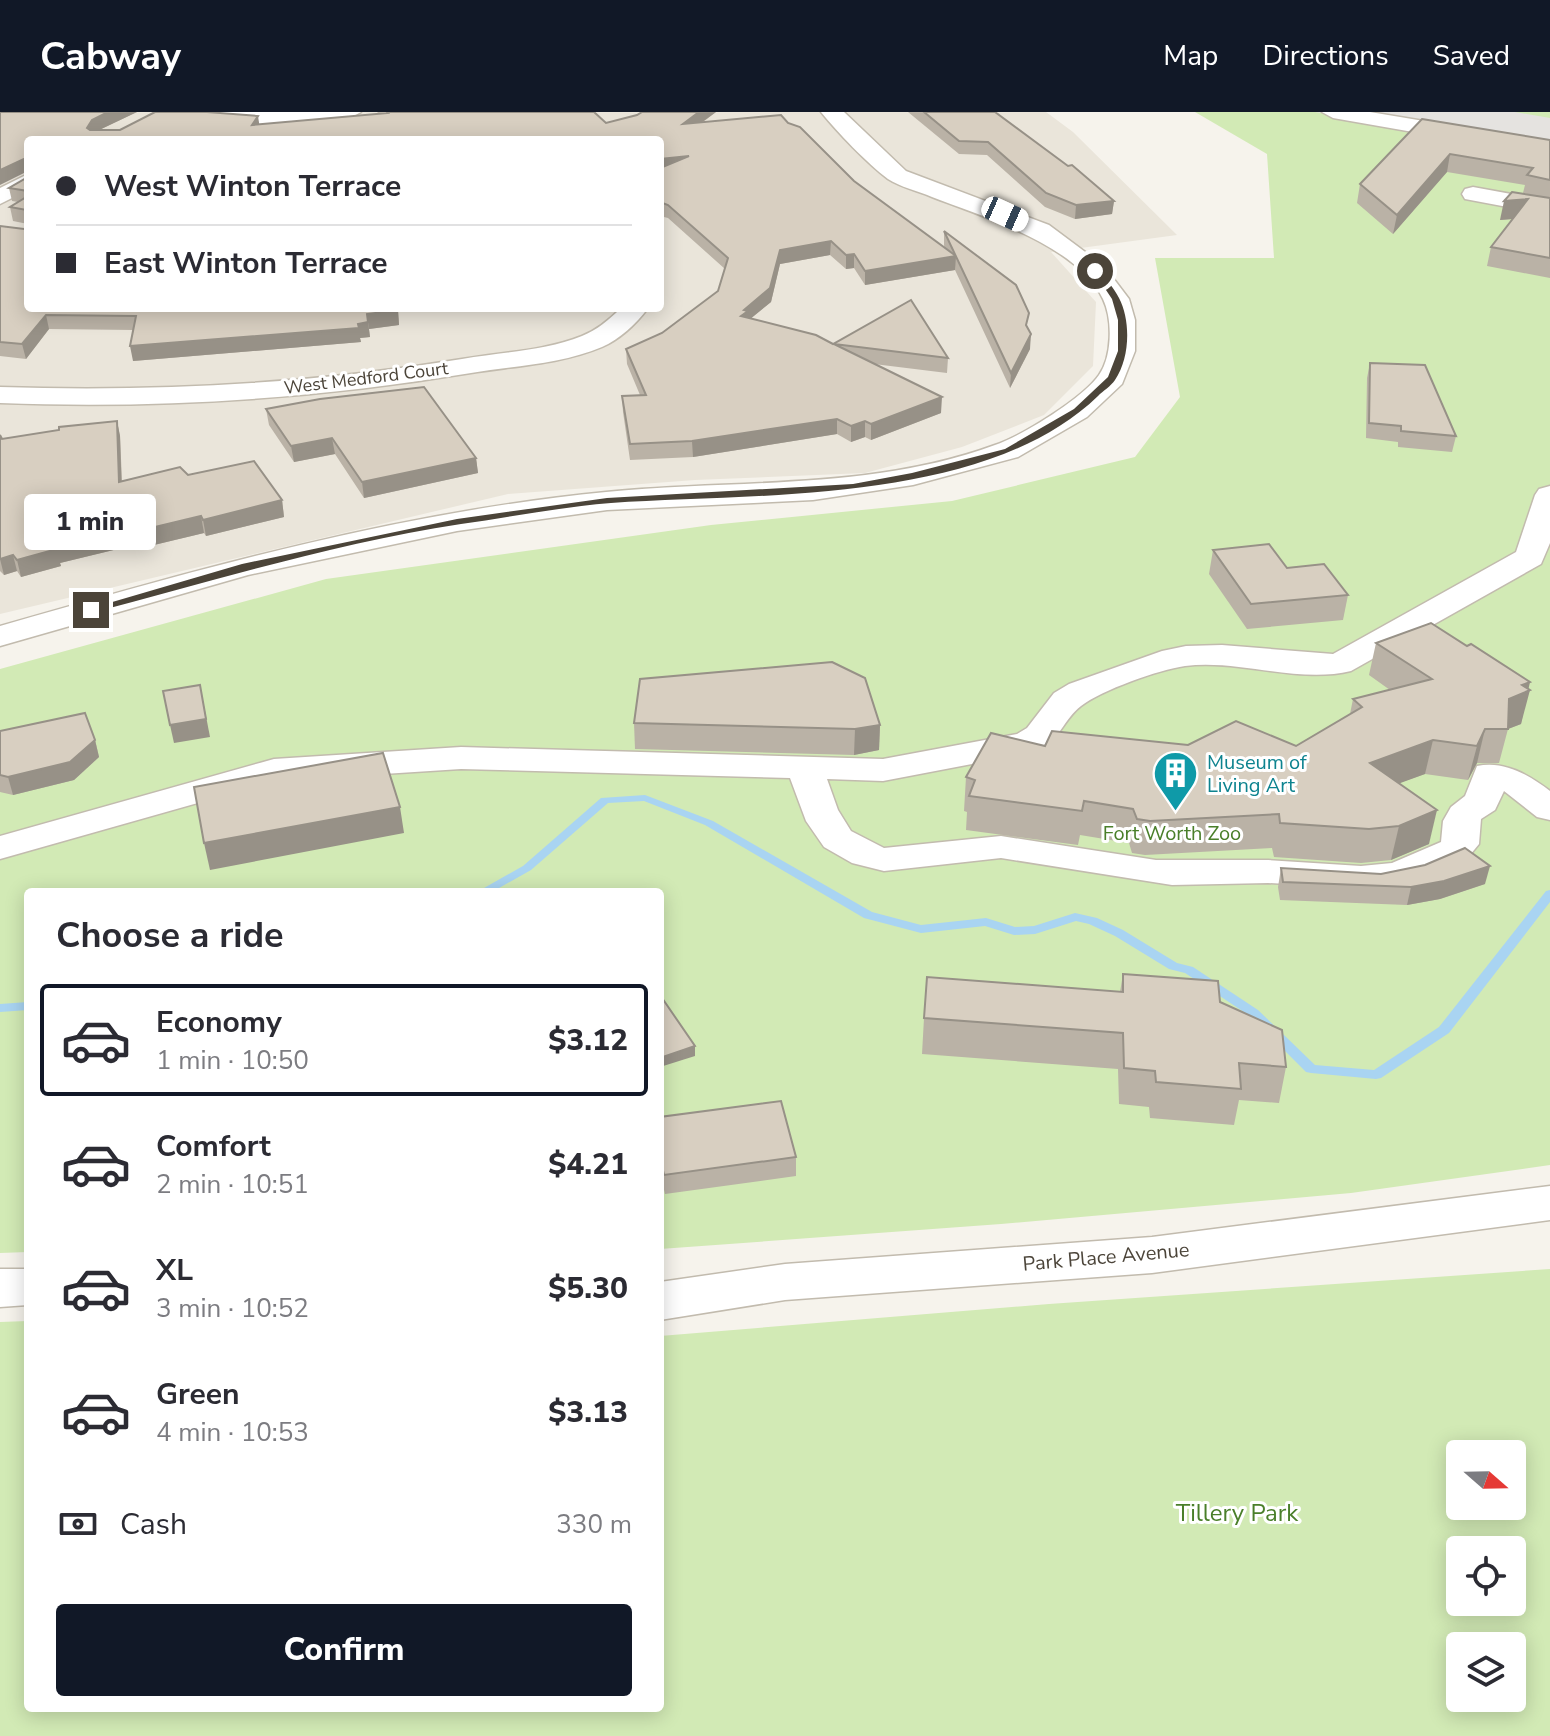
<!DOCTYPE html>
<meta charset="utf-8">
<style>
body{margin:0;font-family:"Nunito Sans",sans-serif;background:#f7f7f7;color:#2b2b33;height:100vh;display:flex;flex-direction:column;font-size:30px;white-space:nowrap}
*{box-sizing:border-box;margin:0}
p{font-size:26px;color:#7c7c81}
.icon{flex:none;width:44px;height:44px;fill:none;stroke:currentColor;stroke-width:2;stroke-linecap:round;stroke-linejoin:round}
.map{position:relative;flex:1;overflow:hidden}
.side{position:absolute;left:24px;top:776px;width:640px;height:824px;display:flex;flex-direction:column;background:#fff;border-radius:8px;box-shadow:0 4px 20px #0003}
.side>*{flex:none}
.guide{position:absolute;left:24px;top:24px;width:640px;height:176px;border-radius:8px;box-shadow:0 4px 20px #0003;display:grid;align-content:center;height:176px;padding:0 32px;background:#fff}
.needle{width:52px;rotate:110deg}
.controls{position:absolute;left:1446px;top:1328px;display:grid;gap:16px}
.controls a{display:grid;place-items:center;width:80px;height:80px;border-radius:8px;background:#fff;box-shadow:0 4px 20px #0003;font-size:40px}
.end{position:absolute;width:36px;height:36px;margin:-18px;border:10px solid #4b4439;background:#fff;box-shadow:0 0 0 4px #fff}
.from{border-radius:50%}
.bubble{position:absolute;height:56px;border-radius:8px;background:#fff;box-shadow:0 4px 20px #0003;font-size:26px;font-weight:800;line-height:56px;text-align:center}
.car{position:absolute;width:24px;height:48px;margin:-24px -12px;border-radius:10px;box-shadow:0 0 6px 2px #0007;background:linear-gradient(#fff 24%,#345 0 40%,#fff 0 76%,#345 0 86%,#fff 0)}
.guide b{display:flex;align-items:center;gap:28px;height:76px;font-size:30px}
.guide b+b{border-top:2px solid #e1e1e2}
.guide i{width:20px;height:20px;background:#2b2b33}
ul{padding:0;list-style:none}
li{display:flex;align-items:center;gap:24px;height:112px;margin:0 16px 12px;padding:0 16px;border:4px solid transparent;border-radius:8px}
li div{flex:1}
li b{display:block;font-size:30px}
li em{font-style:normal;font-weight:800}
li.selected{border-color:#111827}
li>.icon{width:72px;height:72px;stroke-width:1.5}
h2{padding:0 32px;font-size:36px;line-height:96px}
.pay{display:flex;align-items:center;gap:20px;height:88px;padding:0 32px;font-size:30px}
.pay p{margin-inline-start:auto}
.action{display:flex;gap:16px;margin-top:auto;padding:16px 32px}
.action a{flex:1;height:92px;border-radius:8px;background:#111827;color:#fff;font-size:32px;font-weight:800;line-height:92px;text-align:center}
header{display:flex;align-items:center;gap:48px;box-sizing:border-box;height:112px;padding:0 40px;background:#111827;color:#fff}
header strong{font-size:38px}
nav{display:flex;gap:44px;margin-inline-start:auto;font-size:28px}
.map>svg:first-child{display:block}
.residential{fill:#eae5da;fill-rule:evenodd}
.green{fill:#d2eab5;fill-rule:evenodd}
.parking{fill:#e5e3e0}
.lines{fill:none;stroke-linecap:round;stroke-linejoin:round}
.stream{fill:#a9d4f2;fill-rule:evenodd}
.minor-casing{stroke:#c2bbae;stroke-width:3}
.minor{fill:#fff;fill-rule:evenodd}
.wall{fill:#bab2a6}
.shaded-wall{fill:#979187}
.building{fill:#d8cfc1;stroke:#979187;stroke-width:2}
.route{fill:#4b4439}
.labels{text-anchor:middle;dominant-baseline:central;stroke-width:6;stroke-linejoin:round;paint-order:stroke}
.far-street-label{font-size:18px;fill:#4b4439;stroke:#fff}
.culture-label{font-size:20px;fill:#0d838f;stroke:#fff;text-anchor:start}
.park-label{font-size:20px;fill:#4a7f2a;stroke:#fff}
.street-label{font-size:20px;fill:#4b4439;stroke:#fff}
.near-park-label{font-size:24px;fill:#4a7f2a;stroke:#fff}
</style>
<header>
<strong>Cabway</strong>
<nav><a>Map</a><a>Directions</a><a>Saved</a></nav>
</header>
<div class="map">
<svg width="1550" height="1624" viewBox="0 0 1550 1624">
<rect width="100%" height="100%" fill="#f6f3ec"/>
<path class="residential" d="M0,0H1046L1073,20L1177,123L1051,140L1096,190L1093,254L1044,303L962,335L865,361L695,368L508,382L0,502ZM28,28H660V196H28Z"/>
<g class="green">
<polygon points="1195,0 1550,0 1550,1053 1351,1081 1001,1112 660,1137 660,780 28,780 28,1140 0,1141 0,557 326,467 711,413 952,389 1135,345 1180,285 1155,146 1274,146 1267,42"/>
<path d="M1550,1157V1624H0V1210L28,1209V1596H660V1224L1049,1192ZM1460,1342H1512V1394H1460ZM1512,1438V1490H1460V1438ZM1512,1534V1586H1460V1534Z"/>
</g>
<polygon class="parking" points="1315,0 1515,0 1550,6 1550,38"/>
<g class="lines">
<g class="stream">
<polygon points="645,683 713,709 872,800 921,813 986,806 1015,815 1034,814 1075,801 1097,806 1123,818 1177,851 1193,855 1258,898 1315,953 1374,958 1439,915 1546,779 1550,778 1550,790 1449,921 1381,966 1376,967 1311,961 1306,960 1250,904 1185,861 1169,857 1115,824 1089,812 1076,809 1035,822 1014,823 985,814 921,821 864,806 705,713 644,689 608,691 531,758 492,780 477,780 523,754 601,686"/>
<polygon points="28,890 28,898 0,900 0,892"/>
</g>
<defs>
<g id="minor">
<polygon points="154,0 361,0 350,6 265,14 165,6"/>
<path d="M821,0H844L906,59L1049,113L1104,154L1129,187L1135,208V239L1122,272L1087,305L1018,345L913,373L813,388L607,398L457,419L248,463L0,534V514C199,457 399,400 606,380C736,367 870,379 995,333C1022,324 1083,286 1099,263C1112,245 1113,208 1103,187C1077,133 984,105 932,85C918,79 900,75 888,67C867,51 838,21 821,0Z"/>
<polygon points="1322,0 1370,0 1550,30 1550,44 1333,6"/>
<polygon points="28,62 28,78 0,92 0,76"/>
<polygon points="1473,75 1550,89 1550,103 1465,87 1462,82 1465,77"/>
<path d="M621,196H648C636,212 620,227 602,235C562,252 514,254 471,261C315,287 158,297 0,291V275C155,280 309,272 462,247C501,240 545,239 582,224C597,218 609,208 621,196Z"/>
<path d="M1550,374V431L1541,452L1351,559C1298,572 1239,547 1185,554C1158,558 1102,578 1081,594C1064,607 1059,628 1040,639L883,669L827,667L838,698L851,719L884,736L1001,724L1156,748H1268L1361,754L1392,751L1441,730L1443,709L1451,695L1465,684L1477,654C1504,648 1529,663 1550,679V708L1537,705L1504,679L1495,698L1481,707L1479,732L1465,749L1419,768L1376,777L1268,771L1172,773L1001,746L884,759L852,751L824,735L806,709L790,666L461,657L275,669L0,747V724L274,647L461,635L883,647L1017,622L1027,616L1054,581L1069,572L1162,539L1186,534L1222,533L1333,542L1516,440L1535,383L1539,377Z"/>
<polygon points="1550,1074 1550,1108 1152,1161 785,1188 660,1208 660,1170 785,1152 1152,1125"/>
<polygon points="0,1157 28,1157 28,1193 0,1195"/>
</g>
</defs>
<use href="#minor" class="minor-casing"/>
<use href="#minor" class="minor"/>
</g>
<g class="wall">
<polygon points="0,0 137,0 99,18 259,13 379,2 377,0 594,0 606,11 716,0 703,10 788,11 854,69 945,137 944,133 944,119 1028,216 1030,237 1010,276 955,158 865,173 854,156 846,157 830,143 780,152 771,190 751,206 833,232 948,246 947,261 874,252 941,301 871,328 865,325 851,330 837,322 693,345 630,348 623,300 622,284 640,283 627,252 626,237 662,221 718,179 725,157 668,106 660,104 660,28 28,28 27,60"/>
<polygon points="908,0 995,0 1114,89 1112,102 1075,107 1045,95 987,43 959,42"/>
<polygon points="1422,7 1550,28 1550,166 1487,154 1491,135 1513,107 1500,108 1536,84 1523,81 1525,73 1447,60 1393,122 1357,91 1360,72"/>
<polygon points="28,65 28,196 398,198 399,213 369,217 370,225 360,226 361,230 133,249 133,218 49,217 26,247 0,244 0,114 24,117 28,114 28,112 13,109 10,95 18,90 12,89 9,76"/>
<polygon points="1370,251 1456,324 1452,340 1398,335 1398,330 1366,326 1367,266"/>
<polygon points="266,297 476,346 478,361 364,386 335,342 294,350 269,313"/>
<polygon points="117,309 120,324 122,369 188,363 282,388 284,405 206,424 204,421 133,438 130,434 60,451 61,454 21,465 17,459 4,463 0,459 0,323 2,327"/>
<polygon points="1213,438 1287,456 1348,483 1343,508 1247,517 1209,462"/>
<polygon points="1376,531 1528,577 1521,612 1508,617 1499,651 1477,651 1468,668 1425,662 1399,671 1429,732 1391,748 1361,751 1274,745 1272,736 1145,743 1132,741 1129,731 1080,723 1078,733 966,718 967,700 964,699 966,665 1045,634 1188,633 1296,634 1350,602 1353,587 1390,578 1369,563"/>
<polygon points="634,611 880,613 879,638 854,643 635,637"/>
<polygon points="0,619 95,628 99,645 74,668 13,683 0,680"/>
<polygon points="1281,756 1485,772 1440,787 1407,793 1280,788 1278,775"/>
<polygon points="1123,862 1220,890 1286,955 1279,991 1239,988 1234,1013 1150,1006 1149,995 1119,992 1118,957 922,942 924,906 1120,880"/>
<polygon points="660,1005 796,1045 796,1064 665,1082 660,1060"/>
</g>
<g class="shaded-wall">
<polygon points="108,0 137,0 95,20 87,16 92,8"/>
<polygon points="699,0 716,0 683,24 683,12"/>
<polygon points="258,4 260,17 252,13"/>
<polygon points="1450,42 1447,60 1393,122 1397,103"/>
<polygon points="689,44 660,60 660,47"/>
<polygon points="26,46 28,59 0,73 0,58"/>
<polygon points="1528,87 1524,106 1500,108 1504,89"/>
<polygon points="1114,89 1112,102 1075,107 1076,93"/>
<polygon points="831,129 830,143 780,152 771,190 749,208 741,204 744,198 780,138"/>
<polygon points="854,142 854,156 846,157 846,143"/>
<polygon points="956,144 955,158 865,173 865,159"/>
<polygon points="398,198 399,213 369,217 367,202"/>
<polygon points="46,203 49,217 26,247 22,232"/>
<polygon points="368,210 370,225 360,226 361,230 133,249 130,234"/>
<polygon points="1031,222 1030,237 1010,276 1011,261"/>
<polygon points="942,285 941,301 871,328 871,312"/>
<polygon points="837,307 837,322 693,345 692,329"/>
<polygon points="117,309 120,324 122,386 119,370"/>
<polygon points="865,309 865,325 851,330 851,314"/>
<polygon points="332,326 335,342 294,350 291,334"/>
<polygon points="476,346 478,361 364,386 362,370"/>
<polygon points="282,388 284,405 206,424 203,408"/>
<polygon points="201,404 204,421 133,438 130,421"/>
<polygon points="127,417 130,434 60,451 61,454 21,465 17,448 55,435"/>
<polygon points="13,443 17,459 4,463 0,447"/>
<polygon points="1530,570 1528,579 1530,578 1521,612 1508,617 1509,587 1522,573"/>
<polygon points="200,573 210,625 174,631 170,613"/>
<polygon points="880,613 879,638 854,643 855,617"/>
<polygon points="1485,617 1477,651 1468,668 1477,634"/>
<polygon points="95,628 99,645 74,668 13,683 8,665"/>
<polygon points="1433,628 1425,662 1362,685 1370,651"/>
<polygon points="400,695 404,721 210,758 204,731"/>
<polygon points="1437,698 1429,732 1391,748 1399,714"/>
<polygon points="1490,754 1485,772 1440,787 1407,793 1411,775"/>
<polygon points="695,934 695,944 660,955 660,946"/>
</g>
<g class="building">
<polygon points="0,0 108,0 92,8 87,16 90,18 120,18 155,0 207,0 258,4 252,13 388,1 387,0 594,0 606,11 637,3 642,0 699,0 683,12 781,3 788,11 800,15 854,69 956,144 865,159 854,142 846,143 831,129 780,138 770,176 744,198 748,199 741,204 816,223 833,232 911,188 948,246 834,232 942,285 871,312 865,309 851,314 837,307 692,329 630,332 622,284 646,283 626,237 662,221 718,179 728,146 668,93 660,90 660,56 689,44 660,47 660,28 28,28 28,64 26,46 0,58"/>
<polygon points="924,0 995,0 1068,54 1072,53 1114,89 1076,93 1046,81 988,30 959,29"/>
<polygon points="1422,7 1550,28 1550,68 1527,63 1533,56 1450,42 1397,103 1360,72"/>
<polygon points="28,65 28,79 9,76"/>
<polygon points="1512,80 1550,86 1550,146 1491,135 1528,87 1504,89"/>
<polygon points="28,84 28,196 397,196 398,198 367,202 368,210 358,212 359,216 130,234 136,204 46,203 22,232 0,230 0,114 24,117 28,114 27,98 10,95"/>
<polygon points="944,119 1016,173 1029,201 1026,213 1031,222 1011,261"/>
<polygon points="1370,251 1425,253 1456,324 1401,319 1401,314 1369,311"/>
<polygon points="424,275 476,346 362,370 332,326 291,334 266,297 320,287"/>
<polygon points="117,309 119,370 180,355 188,363 254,349 282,388 203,408 201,404 130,421 127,417 55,435 57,437 17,448 13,443 0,447 0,323 2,327 59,318 59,315"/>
<polygon points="1269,432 1287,456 1324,452 1348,483 1251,492 1213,438"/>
<polygon points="1431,511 1467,534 1471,532 1530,570 1522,573 1530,578 1509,587 1508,617 1485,617 1477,634 1433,628 1370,651 1437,698 1399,714 1369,717 1280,711 1279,702 1150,709 1137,707 1133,697 1084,689 1082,699 969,684 975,668 966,665 991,621 1045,634 1052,619 1188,633 1236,609 1296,634 1362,595 1353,587 1432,567 1376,531"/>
<polygon points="832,550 865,566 880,613 855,617 634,611 640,567"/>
<polygon points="200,573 206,607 170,613 163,579"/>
<polygon points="85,601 95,628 70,650 8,665 0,663 0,619"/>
<polygon points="383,641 400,695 204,731 194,675"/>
<polygon points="1465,736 1490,754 1444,769 1411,775 1283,770 1281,756 1381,762 1425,753"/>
<polygon points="1123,862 1218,869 1220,890 1282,918 1286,955 1239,951 1241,977 1156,970 1155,959 1124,956 1123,921 924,906 927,865 1123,880"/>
<polygon points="660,883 695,934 660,946"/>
<polygon points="781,989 796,1045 664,1063 660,1045 660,1005"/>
</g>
<path class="route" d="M1092,157H1098C1105,166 1114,176 1119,186C1131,209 1130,246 1115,268C1111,274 1103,279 1098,284C985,393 758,381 611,391C561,395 511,405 461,412C335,431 214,469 91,501L85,498L242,452L457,407L607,386L853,372L912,361L1005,337L1074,297L1108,265L1118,239V208L1112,187Z"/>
<defs>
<symbol id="building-pin" viewBox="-11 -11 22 30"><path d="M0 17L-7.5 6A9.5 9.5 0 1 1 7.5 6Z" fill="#0f9aa8" stroke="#fff"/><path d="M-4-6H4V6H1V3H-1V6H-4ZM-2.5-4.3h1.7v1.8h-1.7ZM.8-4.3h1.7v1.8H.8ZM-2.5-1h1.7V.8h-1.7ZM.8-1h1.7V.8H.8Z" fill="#fff"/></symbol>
</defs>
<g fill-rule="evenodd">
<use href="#building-pin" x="1150" y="636" width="51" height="69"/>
</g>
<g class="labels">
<g class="far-street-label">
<text transform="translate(366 266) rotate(-7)">West Medford Court</text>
</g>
<g class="culture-label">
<text x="1207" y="650">Museum of<tspan x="1207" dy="23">Living Art</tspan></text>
</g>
<g class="park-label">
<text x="1172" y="721">Fort Worth Zoo</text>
</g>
<g class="street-label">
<text transform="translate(1106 1145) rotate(-5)">Park Place Avenue</text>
</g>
<g class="near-park-label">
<text x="1237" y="1401">Tillery Park</text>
</g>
</g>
</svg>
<div class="controls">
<a><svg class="needle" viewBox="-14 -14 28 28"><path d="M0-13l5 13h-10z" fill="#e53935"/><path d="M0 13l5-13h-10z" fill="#7c7c81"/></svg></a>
<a><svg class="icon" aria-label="locate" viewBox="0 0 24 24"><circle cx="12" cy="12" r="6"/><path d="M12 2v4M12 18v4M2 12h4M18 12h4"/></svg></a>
<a><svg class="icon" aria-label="layers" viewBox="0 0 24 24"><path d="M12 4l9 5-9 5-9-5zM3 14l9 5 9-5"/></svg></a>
</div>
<i class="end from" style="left:1095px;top:159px"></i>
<i class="end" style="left:91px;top:498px"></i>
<div class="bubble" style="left:24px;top:382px;width:132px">1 min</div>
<i class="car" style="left:1005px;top:102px;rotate:114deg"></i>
<div class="guide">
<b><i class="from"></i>West Winton Terrace</b>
<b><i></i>East Winton Terrace</b>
</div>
<section class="side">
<h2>Choose a ride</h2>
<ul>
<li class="selected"><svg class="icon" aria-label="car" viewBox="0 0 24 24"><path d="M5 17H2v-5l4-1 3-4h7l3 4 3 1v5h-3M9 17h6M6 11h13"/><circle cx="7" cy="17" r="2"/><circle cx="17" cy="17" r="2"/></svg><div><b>Economy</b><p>1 min · 10:50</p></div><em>$3.12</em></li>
<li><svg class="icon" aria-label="car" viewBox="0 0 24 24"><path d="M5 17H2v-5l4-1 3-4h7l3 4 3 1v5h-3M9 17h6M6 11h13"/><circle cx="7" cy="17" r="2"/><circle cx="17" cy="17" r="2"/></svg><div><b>Comfort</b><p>2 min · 10:51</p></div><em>$4.21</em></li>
<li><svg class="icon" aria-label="car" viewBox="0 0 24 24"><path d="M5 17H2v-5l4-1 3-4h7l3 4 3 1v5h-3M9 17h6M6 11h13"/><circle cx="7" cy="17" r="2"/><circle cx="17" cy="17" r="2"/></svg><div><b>XL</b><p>3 min · 10:52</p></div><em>$5.30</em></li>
<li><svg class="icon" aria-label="car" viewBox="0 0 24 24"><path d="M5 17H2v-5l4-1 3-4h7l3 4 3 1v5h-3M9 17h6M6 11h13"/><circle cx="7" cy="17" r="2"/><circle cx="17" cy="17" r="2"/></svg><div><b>Green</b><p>4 min · 10:53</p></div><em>$3.13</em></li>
</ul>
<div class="pay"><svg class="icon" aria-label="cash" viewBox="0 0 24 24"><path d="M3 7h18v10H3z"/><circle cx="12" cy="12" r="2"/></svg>Cash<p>330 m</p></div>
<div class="action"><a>Confirm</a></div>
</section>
</div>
